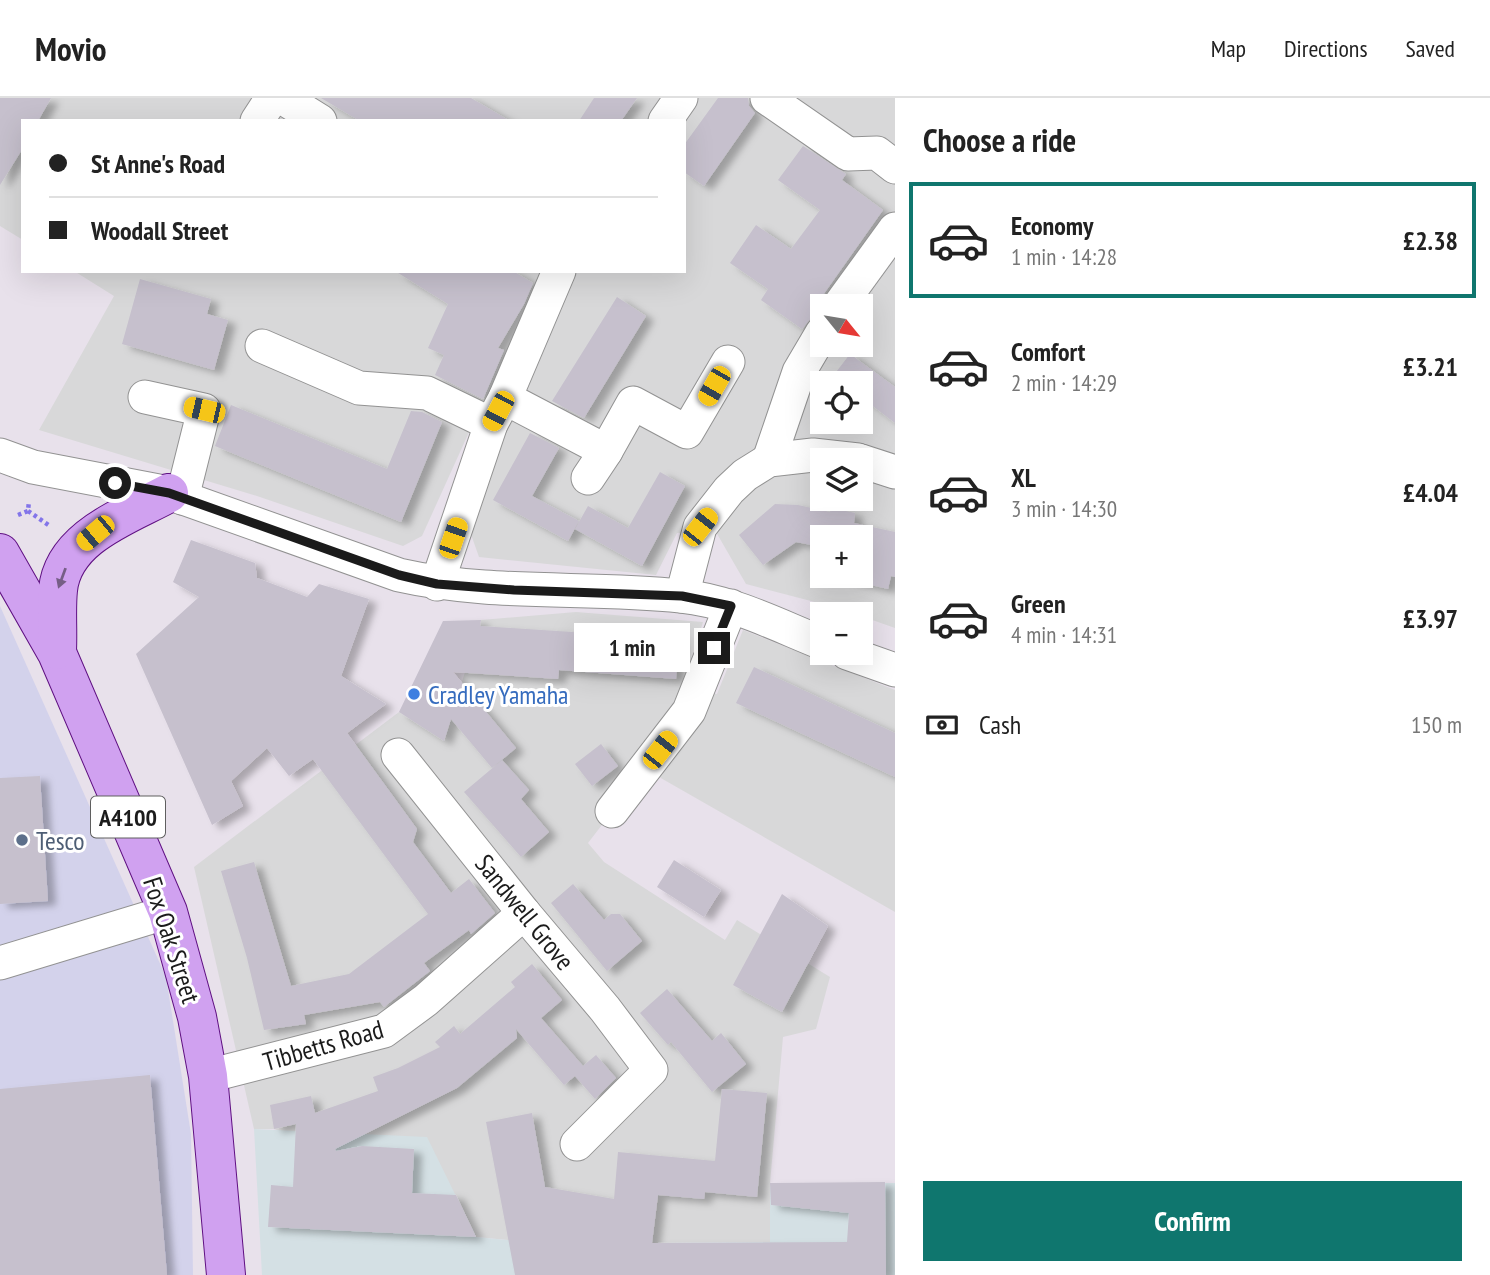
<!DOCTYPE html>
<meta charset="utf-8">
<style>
body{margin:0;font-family:"PT Sans Narrow",sans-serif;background:#f6f6f6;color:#222;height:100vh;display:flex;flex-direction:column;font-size:26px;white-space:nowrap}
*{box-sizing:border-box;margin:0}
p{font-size:23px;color:#767676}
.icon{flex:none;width:38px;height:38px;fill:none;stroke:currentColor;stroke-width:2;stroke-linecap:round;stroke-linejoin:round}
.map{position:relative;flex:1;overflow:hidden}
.drawer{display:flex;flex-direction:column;background:#fff;width:595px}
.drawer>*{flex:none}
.top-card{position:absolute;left:21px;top:21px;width:665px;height:154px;border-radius:0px;box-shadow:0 7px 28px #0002;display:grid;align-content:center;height:154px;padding:0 28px;background:#fff}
.needle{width:46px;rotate:120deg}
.controls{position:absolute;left:810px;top:196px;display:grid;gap:14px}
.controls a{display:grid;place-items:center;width:63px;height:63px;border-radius:0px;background:#fff;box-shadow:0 7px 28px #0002;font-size:35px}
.end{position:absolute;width:32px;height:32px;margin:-16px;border:9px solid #1b1b1b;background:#fff;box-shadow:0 0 0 4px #fff}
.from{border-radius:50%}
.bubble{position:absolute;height:49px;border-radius:0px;background:#fff;box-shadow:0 7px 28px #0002;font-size:23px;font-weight:700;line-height:49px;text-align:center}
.car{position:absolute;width:21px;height:42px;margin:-21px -10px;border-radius:9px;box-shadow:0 0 5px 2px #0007;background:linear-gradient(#f5c518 24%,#345 0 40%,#f5c518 0 76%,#345 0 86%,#f5c518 0)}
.top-card b{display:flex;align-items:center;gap:24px;height:66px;font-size:26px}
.top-card b+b{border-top:2px solid #e0e0e0}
.top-card i{width:18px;height:18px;background:#222}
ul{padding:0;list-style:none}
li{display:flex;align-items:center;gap:21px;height:116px;margin:0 14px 10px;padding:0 14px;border:4px solid transparent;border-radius:0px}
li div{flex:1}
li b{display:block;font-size:26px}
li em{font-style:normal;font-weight:700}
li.on{border-color:#0f766e}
li>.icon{width:63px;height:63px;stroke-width:1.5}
h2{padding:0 28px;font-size:32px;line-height:84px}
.pay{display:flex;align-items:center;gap:18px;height:77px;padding:0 28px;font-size:26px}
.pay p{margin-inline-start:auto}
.button{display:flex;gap:14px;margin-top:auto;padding:14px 28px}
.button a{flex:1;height:80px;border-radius:0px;background:#0f766e;color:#fff;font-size:28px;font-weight:700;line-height:80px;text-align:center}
header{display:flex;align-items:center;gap:42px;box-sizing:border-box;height:98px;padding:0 35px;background:#fff;border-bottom:2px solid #e0e0e0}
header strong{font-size:33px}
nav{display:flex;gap:38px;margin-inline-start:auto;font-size:24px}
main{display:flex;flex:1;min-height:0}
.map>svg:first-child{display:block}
.residential{fill:#d8d8d9;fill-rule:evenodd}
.commercial{fill:#d3d2eb}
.industrial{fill:#d4e0e4}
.building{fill:#c6c0cd;filter:url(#shadow)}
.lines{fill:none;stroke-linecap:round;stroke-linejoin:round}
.minor-casing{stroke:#929292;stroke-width:35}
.major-casing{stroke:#5f1082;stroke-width:40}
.path{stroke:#8375e9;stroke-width:4.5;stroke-dasharray:3.5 3.5;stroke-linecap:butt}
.minor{stroke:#fff;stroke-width:33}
.major{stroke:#d0a1f0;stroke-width:38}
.oneway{fill:#765e86}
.route{stroke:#1b1b1b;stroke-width:9}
.shop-dot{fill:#3f7fe0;stroke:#fff;stroke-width:2.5}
.service-dot{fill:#5c6f8a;stroke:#fff;stroke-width:2.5}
.labels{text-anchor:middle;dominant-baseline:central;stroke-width:6;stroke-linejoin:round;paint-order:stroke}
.shield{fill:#fff;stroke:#5f5f5f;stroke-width:2}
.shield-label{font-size:24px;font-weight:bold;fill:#1b1b1b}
.shop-label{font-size:26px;fill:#366cbe;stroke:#fff;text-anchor:start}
.service-label{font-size:26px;fill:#4e5e75;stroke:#fff;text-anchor:start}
.street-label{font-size:26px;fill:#1b1b1b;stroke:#fff}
</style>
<header>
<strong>Movio</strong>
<nav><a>Map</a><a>Directions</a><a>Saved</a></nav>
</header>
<main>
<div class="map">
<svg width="895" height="1177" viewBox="0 0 895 1177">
<defs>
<filter id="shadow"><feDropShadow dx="8" dy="4.5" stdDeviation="3.5" flood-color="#0004"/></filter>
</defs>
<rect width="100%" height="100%" fill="#e8e1eb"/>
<g class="residential">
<path d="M0,0H895V530L861,518V516L746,486L716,434L677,435L656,477L479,459L468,428L502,345L470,332L422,438L403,448L257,398L39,332L114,198L74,173H684V23H23V142L0,128ZM822,208H861V247H822ZM822,285H861V324H822ZM822,362H861V401H822ZM822,439H861V478H822Z"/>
<polygon points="576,514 703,524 682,590 717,596 743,532 895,592 895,814 645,671 588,745 604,764 725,842 737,822 830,879 816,931 783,939 770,1085 771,1144 552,1146 476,1139 456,1097 274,1031 254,1031 194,769 399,614 444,642 481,522"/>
</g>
<polygon class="commercial" points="0,508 166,879 191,1036 193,1177 0,1177"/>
<polygon class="industrial" points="254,1031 427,1039 476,1139 552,1146 770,1144 770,1085 895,1085 895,1177 262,1177"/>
<g class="building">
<polygon points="0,0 51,0 38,23 23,23 23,50 0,87"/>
<polygon points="321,0 471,0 510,23 360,23"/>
<polygon points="594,0 637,0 621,23 579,23"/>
<polygon points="718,0 748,0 749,8 755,15 704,88 684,74 684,47"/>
<polygon points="803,48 846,76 842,82 883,112 823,197 820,207 822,216 812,219 802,231 761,202 768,191 730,165 756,127 791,151 820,112 778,82"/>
<polygon points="395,173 513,173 533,185 524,206 498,250 504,252 483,301 435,277 444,257 428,250 448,206"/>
<polygon points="140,181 211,201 207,216 228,222 214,272 122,246"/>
<polygon points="617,199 646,218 584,320 552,303"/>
<polygon points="850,256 895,289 895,325 861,299 861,285 843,285 833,278"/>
<polygon points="231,307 387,371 411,313 422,314 442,324 401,424 215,348"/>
<polygon points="530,335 559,350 532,398 579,423 568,443 493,402"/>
<polygon points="660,374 685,388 642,468 575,431 588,408 628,430"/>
<polygon points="775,406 798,407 830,414 831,410 855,415 854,425 895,434 895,479 891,478 888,491 846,481 847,478 861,478 861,439 822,439 822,449 796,444 763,467 739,437"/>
<polygon points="191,442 255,465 257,480 307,499 319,486 369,501 341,578 386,606 347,635 417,731 413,744 451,795 469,781 495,815 471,836 469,832 424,865 430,873 384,909 380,904 304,917 306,926 264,932 247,860 221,773 254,764 291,888 349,876 428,816 313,661 289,678 267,650 231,683 243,708 212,727 136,556 199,499 173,484"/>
<polygon points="481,522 480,528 679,541 676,581 559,572 558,581 453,574 516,650 492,670 451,621 444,643 399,614 443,523"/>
<polygon points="754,569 895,635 895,679 736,605"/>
<polygon points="601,646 618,668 592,688 575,666"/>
<polygon points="502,662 529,692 521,701 549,734 521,759 464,694"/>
<polygon points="40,678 48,803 0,806 0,680"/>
<polygon points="674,762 721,792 704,819 657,789"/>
<polygon points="573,786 604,822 611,816 620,816 642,843 607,873 551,805"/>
<polygon points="782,796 828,828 782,914 733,887"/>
<polygon points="532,866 562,902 541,920 583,968 596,957 616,980 595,1001 575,978 564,987 516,931 517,940 457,990 335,1051 336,1053 362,1048 414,1051 412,1095 456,1097 476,1139 268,1129 271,1087 293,1089 296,1026 274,1031 270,1007 311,998 315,1015 378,993 373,979 398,970 440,949 435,944 454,928 460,936 515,889 511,884"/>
<polygon points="667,891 712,943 721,935 746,966 712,994 671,944 668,947 640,915"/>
<polygon points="150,977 167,1177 0,1177 0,991"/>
<polygon points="722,991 767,995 757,1099 705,1094 704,1101 658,1097 652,1145 847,1144 849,1115 771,1107 770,1085 885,1084 886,1177 515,1177 486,1024 532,1015 545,1089 614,1101 618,1054 715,1063"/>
</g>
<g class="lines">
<defs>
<g id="minor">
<polyline points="283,0 320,23"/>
<polyline points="767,0 848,56 877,55 895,69"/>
<polyline points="257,23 272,0"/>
<polyline points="665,23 681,0"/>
<polyline points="839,208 895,131"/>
<polyline points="262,248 359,290 427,295 491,326"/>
<polyline points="145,299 204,312 182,400"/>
<polyline points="505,300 606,353 633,305 687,334 728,264"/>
<path d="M0,357L33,369L169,395L399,477C492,498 587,488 681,498C731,503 777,527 822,545"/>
<polyline points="769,362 799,274 822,235"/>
<polyline points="861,363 895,374"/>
<polyline points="588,380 606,353"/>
<polyline points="437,486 491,326 505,300 559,173"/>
<polyline points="682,498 700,429 729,392 745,377 769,362 813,357 858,362"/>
<polyline points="847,555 895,572"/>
<polyline points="398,657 524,815 605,911 651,972 577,1046"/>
<polyline points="612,713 689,613 731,508"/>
<polyline points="0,865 168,814"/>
<polyline points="208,978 384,933 426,902 524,815"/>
</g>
<g id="major">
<polyline points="0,455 57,555 168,814 197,919 208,978 226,1177"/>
<path d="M57,552C58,532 56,511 58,492C63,438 129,417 169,395"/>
</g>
</defs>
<use href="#minor" class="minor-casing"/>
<use href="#major" class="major-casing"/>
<g class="path">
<polyline points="28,413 50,428"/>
<polyline points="18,417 28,413 29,403"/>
</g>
<use href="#minor" class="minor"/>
<use href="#major" class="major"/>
</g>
<defs><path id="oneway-solid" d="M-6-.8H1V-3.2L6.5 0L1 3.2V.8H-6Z" transform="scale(1.75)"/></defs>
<use class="oneway" href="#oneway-solid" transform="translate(62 480) rotate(110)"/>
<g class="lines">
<polyline class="route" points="115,385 169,395 399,477 437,486 514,492 682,498 731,508 714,550"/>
</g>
<circle class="shop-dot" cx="414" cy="596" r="7"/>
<circle class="service-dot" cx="22" cy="742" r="7"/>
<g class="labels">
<rect class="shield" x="91" y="698.5" width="74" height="41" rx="5"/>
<g class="shield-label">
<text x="128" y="719">A4100</text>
</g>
<g class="shop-label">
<text x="428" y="596">Cradley Yamaha</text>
</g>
<g class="service-label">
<text x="36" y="742">Tesco</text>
</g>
<g class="street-label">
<text transform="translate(525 814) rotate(51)">Sandwell Grove</text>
<text transform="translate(172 842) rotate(72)">Fox Oak Street</text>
<text transform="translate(323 947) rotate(-16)">Tibbetts Road</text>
</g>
</g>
</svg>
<div class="controls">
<a><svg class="needle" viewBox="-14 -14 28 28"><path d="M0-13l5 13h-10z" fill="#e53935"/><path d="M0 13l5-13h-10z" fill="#767676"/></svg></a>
<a><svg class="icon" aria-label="locate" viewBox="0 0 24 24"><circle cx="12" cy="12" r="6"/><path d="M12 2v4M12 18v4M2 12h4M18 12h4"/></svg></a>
<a><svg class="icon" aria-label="layers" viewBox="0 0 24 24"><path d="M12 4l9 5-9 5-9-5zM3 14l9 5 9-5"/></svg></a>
<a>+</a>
<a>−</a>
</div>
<i class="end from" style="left:115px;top:385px"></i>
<i class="end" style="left:714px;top:550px"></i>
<div class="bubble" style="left:574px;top:525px;width:116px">1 min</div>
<i class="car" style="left:714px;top:288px;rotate:210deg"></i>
<i class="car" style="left:204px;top:312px;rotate:283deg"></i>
<i class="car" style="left:498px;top:313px;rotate:208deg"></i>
<i class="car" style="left:700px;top:429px;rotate:38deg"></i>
<i class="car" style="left:95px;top:435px;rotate:230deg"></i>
<i class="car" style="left:453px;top:440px;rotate:19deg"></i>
<i class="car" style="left:660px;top:652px;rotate:38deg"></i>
<div class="top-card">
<b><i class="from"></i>St Anne's Road</b>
<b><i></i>Woodall Street</b>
</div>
</div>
<section class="drawer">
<h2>Choose a ride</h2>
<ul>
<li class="on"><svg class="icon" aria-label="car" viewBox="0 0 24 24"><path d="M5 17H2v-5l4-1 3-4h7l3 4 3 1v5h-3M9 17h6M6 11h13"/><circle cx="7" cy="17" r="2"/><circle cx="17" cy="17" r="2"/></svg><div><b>Economy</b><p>1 min · 14:28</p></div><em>£2.38</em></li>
<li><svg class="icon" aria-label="car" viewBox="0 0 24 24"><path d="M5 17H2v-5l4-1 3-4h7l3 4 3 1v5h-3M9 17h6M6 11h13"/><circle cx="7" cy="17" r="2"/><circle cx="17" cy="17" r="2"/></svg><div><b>Comfort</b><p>2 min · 14:29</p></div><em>£3.21</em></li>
<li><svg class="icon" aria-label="car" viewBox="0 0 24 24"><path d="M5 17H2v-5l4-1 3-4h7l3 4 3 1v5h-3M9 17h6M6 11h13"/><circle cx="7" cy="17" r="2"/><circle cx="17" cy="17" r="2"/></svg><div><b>XL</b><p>3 min · 14:30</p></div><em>£4.04</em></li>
<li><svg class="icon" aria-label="car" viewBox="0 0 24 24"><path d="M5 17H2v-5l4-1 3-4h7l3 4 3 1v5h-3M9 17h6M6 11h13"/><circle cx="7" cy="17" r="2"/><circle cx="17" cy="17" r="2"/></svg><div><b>Green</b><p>4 min · 14:31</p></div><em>£3.97</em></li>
</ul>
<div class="pay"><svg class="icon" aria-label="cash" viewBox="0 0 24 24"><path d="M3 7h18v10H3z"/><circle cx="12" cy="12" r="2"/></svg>Cash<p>150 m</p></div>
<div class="button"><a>Confirm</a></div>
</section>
</main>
